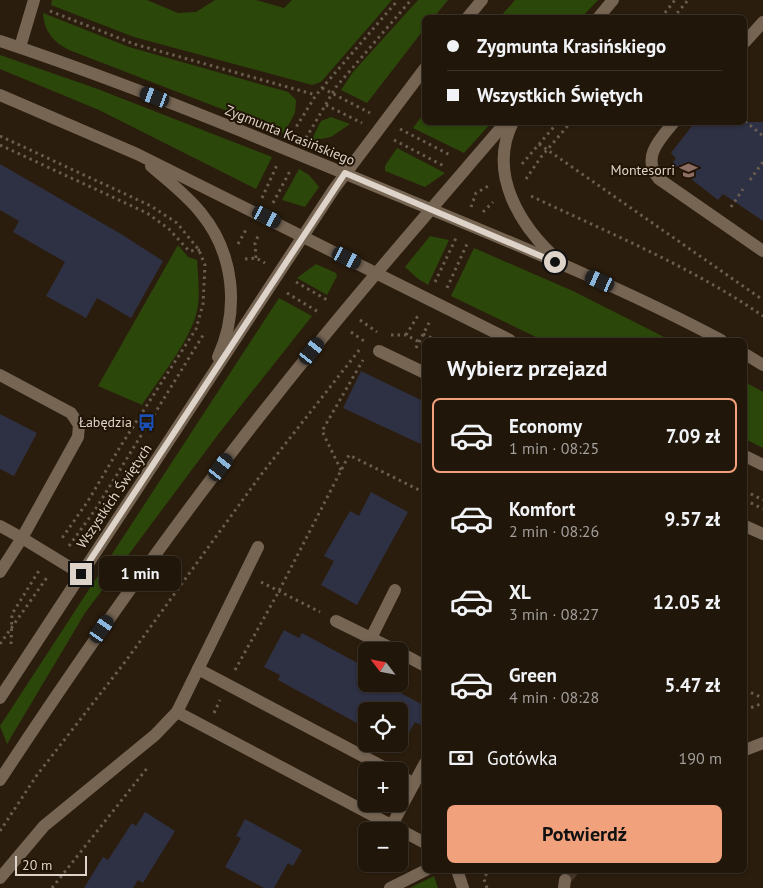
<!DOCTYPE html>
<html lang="pl">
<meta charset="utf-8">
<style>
body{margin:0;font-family:"PT Sans",sans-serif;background:#281f13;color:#f1f3f6;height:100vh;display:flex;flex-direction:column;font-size:19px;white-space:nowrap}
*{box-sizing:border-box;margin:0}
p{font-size:16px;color:#a29f9c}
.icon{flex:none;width:28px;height:28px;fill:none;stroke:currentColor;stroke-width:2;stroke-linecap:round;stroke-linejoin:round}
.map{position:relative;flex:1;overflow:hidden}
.side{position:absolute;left:422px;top:338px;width:325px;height:535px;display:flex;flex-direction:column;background:#20160a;border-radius:8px;box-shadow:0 1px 4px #0004,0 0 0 1px #3d352b}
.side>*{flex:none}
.hud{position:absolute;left:422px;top:15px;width:325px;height:110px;border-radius:8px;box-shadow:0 1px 4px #0004,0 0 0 1px #3d352b;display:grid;align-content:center;height:110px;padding:0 25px;background:#20160a}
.needle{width:32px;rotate:302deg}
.buttons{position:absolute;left:358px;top:642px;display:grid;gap:10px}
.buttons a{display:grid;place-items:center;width:50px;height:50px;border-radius:8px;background:#20160a;box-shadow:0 1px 4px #0004,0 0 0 1px #3d352b;font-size:25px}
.scale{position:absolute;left:15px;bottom:12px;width:72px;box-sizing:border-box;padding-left:5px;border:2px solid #ddd3c9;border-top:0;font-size:14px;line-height:18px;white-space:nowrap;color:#ddd3c9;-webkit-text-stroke:4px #211405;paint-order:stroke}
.end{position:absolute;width:22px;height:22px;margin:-11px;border:6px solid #ddd3c9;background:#111;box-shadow:0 0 0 2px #111}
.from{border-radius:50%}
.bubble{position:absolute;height:35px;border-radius:8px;background:#20160a;box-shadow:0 1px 4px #0004,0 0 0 1px #3d352b;font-size:16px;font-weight:700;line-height:35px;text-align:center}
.car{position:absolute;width:15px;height:30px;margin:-15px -8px;border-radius:6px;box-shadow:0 0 4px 1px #0007;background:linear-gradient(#222 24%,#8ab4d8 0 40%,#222 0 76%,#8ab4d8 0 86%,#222 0)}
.hud b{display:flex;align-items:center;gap:18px;height:48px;font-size:19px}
.hud b+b{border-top:1px solid #3d352b}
.hud i{width:12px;height:12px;background:#f1f3f6}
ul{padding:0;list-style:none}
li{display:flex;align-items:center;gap:15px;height:75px;margin:0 10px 8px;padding:0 15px;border:2px solid transparent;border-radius:8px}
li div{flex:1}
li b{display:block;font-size:19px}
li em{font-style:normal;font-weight:700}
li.on{border-color:#f1a17c}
li>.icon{width:45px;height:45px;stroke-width:1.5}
h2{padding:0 25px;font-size:22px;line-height:60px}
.pay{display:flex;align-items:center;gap:12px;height:55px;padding:0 25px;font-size:19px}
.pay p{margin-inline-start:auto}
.button{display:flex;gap:10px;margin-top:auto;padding:10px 25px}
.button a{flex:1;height:58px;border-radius:8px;background:#f1a17c;color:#111;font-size:20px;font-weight:700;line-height:58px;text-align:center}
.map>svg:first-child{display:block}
.green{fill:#2b470a}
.building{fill:#2e3043}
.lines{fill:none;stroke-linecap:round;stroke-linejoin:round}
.minor-tunnel{stroke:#463829;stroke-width:12;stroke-dasharray:12 6;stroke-linecap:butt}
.path{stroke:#695d4f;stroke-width:3;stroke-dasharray:2.5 4;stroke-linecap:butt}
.minor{stroke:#766553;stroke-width:12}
.route{stroke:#ddd3c9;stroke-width:6}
.labels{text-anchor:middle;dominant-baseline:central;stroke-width:4;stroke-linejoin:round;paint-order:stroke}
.street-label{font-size:14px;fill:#ddd3c9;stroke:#211405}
.poi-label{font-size:14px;fill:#ddd3c9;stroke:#211405;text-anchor:end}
</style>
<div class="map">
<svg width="763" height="888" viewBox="0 0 763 888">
<rect width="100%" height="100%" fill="#2b1d0d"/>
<g class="green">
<polygon points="52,0 147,0 178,13 196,12 215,0 256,0 284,8 292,0 392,0 321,82 312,85 134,37 51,5"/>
<polygon points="418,0 448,0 434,17 425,18 425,28 367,103 341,90 353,72"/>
<polygon points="515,0 598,0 582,17 500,17"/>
<path d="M43,13L129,47L288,92L296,100L295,113L284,133L69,50C53,42 44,31 43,13Z"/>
<polygon points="0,55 95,88 272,157 256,189 99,110 0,69"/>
<polygon points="425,112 425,122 491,123 464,153 413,128"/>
<polygon points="331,117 350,124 331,137 311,141 321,121"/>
<polygon points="397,148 445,173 425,187 385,171 385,166"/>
<polygon points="299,169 309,175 319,187 305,207 282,200"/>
<polygon points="430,236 449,240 428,285 417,278 405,267"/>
<path d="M178,245L188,257L197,260C198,278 201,297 196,315C187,345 159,379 142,405L98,386Z"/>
<polygon points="474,248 573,291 670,340 542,340 451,296"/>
<polygon points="316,264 336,273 337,276 327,295 297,278"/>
<polygon points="279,298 312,316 220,432 85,613 7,744 0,726"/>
<polygon points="745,382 763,392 763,448 745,439"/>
<polygon points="434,876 438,888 410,888"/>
</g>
<g class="building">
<polygon points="695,122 763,122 763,221 723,194 718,200 672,164 676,158 671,153"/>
<polygon points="0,164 121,234 163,261 131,318 97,298 86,318 46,296 65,262 13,232 19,221 0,210"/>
<polygon points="361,371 425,402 425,446 343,408"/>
<polygon points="0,414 37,433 14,476 0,469"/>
<polygon points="371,492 408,512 357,605 321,585 334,561 324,556 350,511 359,516"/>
<polygon points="284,630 299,638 302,633 365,667 356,684 384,684 425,706 425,727 415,722 404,742 399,739 399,711 366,711 366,728 278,680 280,675 264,667"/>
<polygon points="145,812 175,831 143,883 138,880 133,888 84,888 103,857 108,860 132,823 136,826"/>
<polygon points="245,819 302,850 293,866 288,863 274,888 264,888 225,867 241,838 236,836"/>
</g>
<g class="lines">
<polyline class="minor-tunnel" points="565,880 573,870"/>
<g class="path">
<polyline points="50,11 134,44 316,95"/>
<polyline points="661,18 675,0"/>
<polyline points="673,18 688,0"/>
<polyline points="322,88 370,113"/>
<polyline points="326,105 362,123"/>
<polyline points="745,121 763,136"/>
<polyline points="400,129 452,156"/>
<polyline points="293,132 316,95 398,0"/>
<polyline points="0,136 151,206 177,223 199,250 205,265 203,304 196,329 120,447 88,501 60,541"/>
<polyline points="306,138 336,87 411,0"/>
<polyline points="394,140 444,166"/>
<polyline points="539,144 763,300"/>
<polyline points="0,145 147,213 169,229 189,251 200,250"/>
<polyline points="522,164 558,122"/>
<polyline points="526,179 541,157 571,122"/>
<polyline points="750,180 763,162"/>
<path d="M531,196C609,233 692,267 763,316"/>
<polyline points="262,198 277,165"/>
<polyline points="273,203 290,171"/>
<polyline points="471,207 476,193 490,185"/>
<polyline points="731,207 743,189"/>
<polyline points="483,212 493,202"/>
<polyline points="238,244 247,228"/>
<polyline points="256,258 255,243 259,234"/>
<polyline points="245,259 256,258 265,263"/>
<polyline points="296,282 329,301"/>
<polyline points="435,282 456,238"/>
<polyline points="447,288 467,244"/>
<polyline points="287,293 320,313"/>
<polyline points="360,320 377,332"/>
<polyline points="351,332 364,341"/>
<polyline points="423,334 436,340"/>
<polyline points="391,335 406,335 425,345"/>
<polyline points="406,335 419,314"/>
<polyline points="416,348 430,321"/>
<polyline points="341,470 322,431 363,360"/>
<polyline points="745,491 763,500"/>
<polyline points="745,500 763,509"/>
<polyline points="69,546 95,510 205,332"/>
<polyline points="261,582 320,612"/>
<polyline points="0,644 48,576"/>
<polyline points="11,644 12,614 40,569"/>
<polyline points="235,670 279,591 349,455 425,493"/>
<polyline points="745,690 763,698"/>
<polyline points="745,710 763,703"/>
<polyline points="214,713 220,700"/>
<polyline points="423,805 425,815"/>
<polyline points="0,831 37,775 125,662 260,476 360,349"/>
<polyline points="52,888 148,767"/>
<polyline points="487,888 484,879 488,870"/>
</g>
<g class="minor">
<polyline points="467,18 482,0"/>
<polyline points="598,18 613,0"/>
<path d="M0,41C135,86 267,141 399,196C507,241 618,285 721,340"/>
<polyline points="745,42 763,22"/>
<polyline points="20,47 34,0"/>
<polyline points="0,95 137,154 510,340"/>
<path d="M513,122C487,173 520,227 559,261"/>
<path d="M674,122C659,140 641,158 659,179L763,251"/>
<path d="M151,166C168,181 187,195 201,213C234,253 240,310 218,357"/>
<polyline points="379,351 425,373"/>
<polyline points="745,354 763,365"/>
<polyline points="0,375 71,413 79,425 78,437 22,538 81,574"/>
<polyline points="745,456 763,465"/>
<polyline points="0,526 22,538 0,572"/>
<polyline points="745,526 763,534"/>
<polyline points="336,621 397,651"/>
<polyline points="371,638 395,590"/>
<polyline points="399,652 425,666"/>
<polyline points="198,669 391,771"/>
<polyline points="0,698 334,189 425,68"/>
<polyline points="177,712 425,843"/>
<polyline points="745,750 763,743"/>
<polyline points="399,775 414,784"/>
<path d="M0,780C86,649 177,520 275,397C349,303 428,213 506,122"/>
<polyline points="392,825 425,763"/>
<polyline points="457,870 463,888"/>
<polyline points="0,878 44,826 155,735 177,712 258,547"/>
<polyline points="390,888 426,870"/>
<polyline points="564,888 565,880"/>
</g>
</g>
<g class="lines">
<polyline class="route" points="81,574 345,173 555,262"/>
</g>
<defs>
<symbol id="school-bare" viewBox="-9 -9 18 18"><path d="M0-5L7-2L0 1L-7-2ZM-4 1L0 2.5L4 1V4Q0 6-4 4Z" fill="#8d6e63" stroke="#211405" stroke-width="2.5" paint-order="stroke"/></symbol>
<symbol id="bus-bare" viewBox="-9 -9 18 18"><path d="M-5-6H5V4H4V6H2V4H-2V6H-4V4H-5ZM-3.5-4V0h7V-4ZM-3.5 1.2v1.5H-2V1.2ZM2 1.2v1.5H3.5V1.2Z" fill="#1a4fb4" stroke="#211405" stroke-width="2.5" paint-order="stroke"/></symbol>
</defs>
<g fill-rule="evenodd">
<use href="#school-bare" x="676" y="158" width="25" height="25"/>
<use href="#bus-bare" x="134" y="410" width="25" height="25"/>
</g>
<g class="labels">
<g class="street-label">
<text transform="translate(290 135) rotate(22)">Zygmunta Krasińskiego</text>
<text transform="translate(114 496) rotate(-56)">Wszystkich Świętych</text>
</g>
<g class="poi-label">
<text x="675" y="170">Montesorri</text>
<text x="132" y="422">Łabędzia</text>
</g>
</g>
</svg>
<div class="buttons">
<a><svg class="needle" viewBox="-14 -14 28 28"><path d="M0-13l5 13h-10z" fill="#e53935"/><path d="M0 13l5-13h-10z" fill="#a29f9c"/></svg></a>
<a><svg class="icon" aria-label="locate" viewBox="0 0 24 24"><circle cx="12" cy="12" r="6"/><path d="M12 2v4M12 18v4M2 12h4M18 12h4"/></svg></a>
<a>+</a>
<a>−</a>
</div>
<div class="scale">20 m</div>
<i class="end from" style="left:555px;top:262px"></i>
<i class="end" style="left:81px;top:574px"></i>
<div class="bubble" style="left:99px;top:556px;width:82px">1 min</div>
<i class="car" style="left:155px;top:97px;rotate:291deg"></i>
<i class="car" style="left:267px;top:217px;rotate:117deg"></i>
<i class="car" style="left:347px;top:258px;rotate:117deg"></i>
<i class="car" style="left:600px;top:281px;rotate:294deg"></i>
<i class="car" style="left:312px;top:351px;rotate:39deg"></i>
<i class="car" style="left:221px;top:467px;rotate:37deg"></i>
<i class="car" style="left:102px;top:629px;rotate:35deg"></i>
<div class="hud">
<b><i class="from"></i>Zygmunta Krasińskiego</b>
<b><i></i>Wszystkich Świętych</b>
</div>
<section class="side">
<h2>Wybierz przejazd</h2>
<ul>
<li class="on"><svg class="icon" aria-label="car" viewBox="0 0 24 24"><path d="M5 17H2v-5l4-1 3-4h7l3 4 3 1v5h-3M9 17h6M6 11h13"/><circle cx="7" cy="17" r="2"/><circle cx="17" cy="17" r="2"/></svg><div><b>Economy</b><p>1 min · 08:25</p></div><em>7.09 zł</em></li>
<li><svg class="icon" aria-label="car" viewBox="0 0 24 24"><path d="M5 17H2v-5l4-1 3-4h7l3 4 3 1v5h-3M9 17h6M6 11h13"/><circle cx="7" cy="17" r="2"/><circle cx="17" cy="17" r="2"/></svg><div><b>Komfort</b><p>2 min · 08:26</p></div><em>9.57 zł</em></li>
<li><svg class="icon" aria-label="car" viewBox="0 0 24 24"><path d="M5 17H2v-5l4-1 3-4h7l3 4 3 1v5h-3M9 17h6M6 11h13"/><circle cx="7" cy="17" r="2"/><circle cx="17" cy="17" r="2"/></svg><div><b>XL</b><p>3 min · 08:27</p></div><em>12.05 zł</em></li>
<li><svg class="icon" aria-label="car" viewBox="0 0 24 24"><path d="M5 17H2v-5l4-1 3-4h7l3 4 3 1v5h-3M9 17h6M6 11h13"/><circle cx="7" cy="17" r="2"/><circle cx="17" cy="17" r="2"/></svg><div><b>Green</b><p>4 min · 08:28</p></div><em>5.47 zł</em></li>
</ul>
<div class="pay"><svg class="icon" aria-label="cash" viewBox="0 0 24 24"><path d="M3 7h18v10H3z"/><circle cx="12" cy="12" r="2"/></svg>Gotówka<p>190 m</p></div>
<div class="button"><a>Potwierdź</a></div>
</section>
</div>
